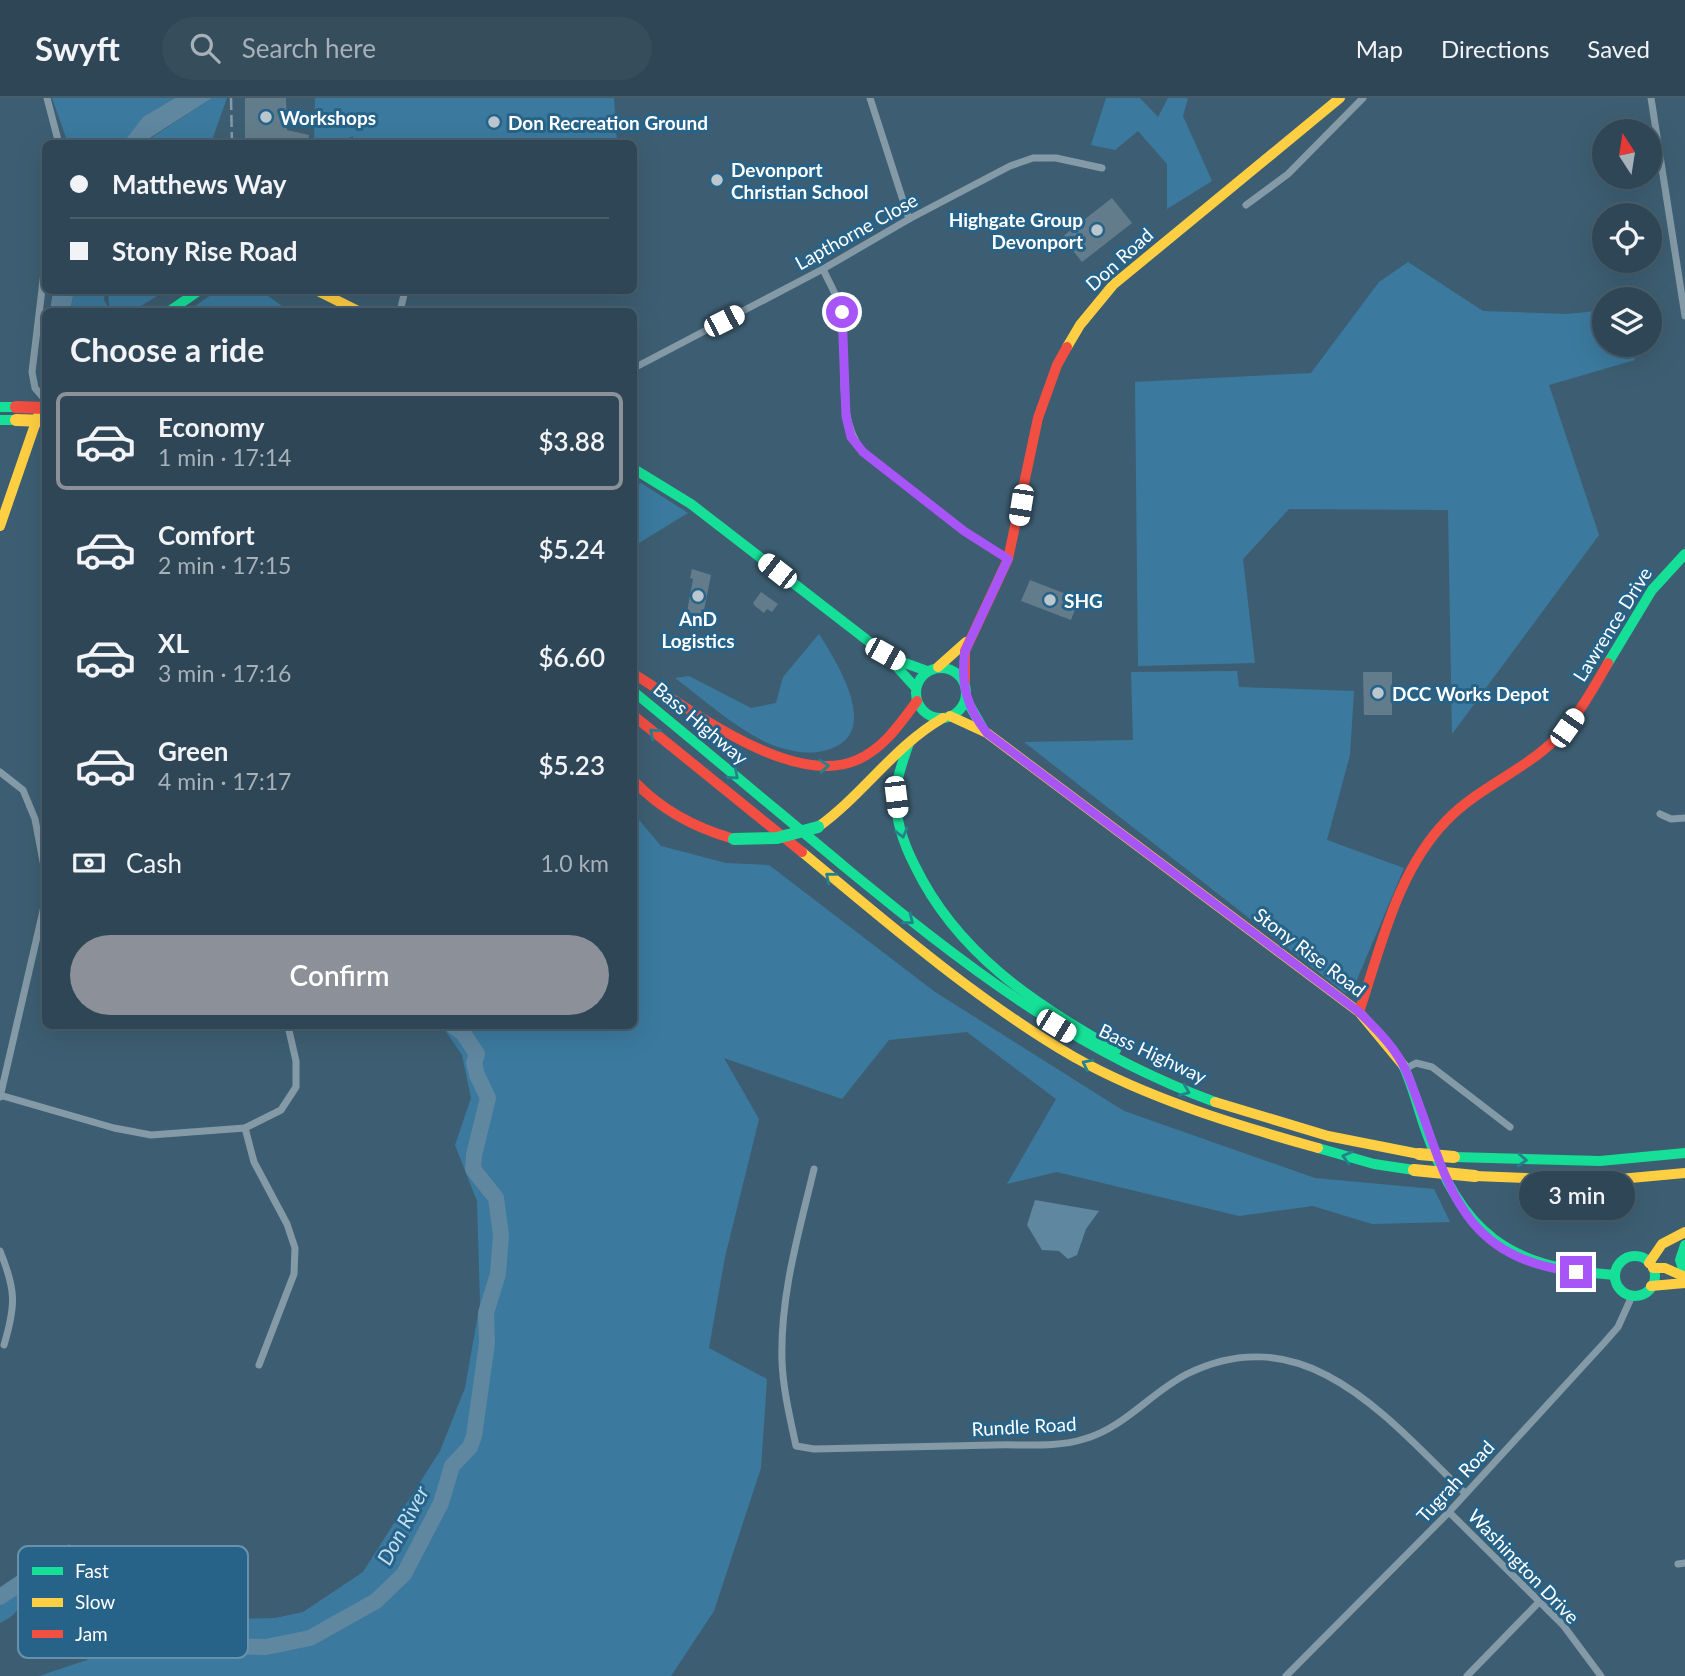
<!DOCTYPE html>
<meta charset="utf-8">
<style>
body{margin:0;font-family:Lato,sans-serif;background:#364d5c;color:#f1f3f6;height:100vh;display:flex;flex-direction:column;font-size:26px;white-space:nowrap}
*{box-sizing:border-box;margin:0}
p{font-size:23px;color:#a7b1b9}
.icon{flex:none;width:38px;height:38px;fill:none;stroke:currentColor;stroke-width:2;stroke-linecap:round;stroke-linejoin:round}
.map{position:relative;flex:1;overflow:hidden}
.details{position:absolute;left:42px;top:210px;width:595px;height:721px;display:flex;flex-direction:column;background:#2e4656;border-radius:10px;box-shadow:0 7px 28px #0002,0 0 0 2px #495e6c}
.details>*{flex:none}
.top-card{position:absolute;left:42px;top:42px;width:595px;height:154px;border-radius:10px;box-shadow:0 7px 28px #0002,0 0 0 2px #495e6c;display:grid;align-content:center;height:154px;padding:0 28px;background:#2e4656}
.needle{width:46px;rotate:348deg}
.buttons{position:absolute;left:1592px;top:21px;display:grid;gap:14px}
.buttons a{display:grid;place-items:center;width:70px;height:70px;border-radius:50%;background:#2e4656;box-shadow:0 7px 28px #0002,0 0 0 2px #495e6c;font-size:35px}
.end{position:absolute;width:32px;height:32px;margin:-16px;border:9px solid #a855f7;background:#fff;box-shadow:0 0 0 4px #fff}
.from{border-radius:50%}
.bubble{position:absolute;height:49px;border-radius:24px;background:#2e4656;box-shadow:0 7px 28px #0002,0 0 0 2px #495e6c;font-size:23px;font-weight:600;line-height:49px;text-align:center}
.car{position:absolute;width:21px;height:42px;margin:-21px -10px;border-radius:9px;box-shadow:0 0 5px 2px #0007;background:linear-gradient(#fff 24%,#345 0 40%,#fff 0 76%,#345 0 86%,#fff 0)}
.top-card b{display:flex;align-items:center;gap:24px;height:66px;font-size:26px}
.top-card b+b{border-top:2px solid #495e6c}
.top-card i{width:18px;height:18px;background:#f1f3f6}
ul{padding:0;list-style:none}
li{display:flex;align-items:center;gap:21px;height:98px;margin:0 14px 10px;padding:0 14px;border:4px solid transparent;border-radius:10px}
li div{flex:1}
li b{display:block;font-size:26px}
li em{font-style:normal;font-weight:600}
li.selected{border-color:#8c9099}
li>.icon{width:63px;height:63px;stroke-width:1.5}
h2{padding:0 28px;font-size:32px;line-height:84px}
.pay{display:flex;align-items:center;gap:18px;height:77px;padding:0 28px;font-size:26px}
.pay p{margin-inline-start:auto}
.button{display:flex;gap:14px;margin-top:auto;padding:14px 28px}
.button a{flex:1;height:80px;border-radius:42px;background:#8c9099;color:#fff;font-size:28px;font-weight:600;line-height:80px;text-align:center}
header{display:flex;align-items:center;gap:42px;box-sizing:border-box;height:98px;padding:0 35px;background:#2e4656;border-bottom:2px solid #495e6c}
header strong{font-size:33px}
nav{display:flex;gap:38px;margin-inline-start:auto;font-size:24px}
.search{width:490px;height:63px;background:#364d5c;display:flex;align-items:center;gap:18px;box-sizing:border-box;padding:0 24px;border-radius:38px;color:#a7b1b9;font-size:26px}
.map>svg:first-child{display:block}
.green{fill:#3b7a9e}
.water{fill:#6087a0}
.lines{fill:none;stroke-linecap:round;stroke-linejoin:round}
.river{stroke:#6087a0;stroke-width:16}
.building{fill:#637c8b}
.street{stroke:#849aa7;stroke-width:7}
.fast{stroke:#16e098;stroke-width:10}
.slow{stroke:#ffcf43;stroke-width:10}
.jam{stroke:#f24e42;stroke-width:10}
.rail{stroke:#849aa5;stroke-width:2.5;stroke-dasharray:12 5;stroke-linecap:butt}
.fast-bridge{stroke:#16e098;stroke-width:12}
.slow-bridge{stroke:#ffcf43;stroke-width:12}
.jam-bridge{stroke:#f24e42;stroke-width:12}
.oneway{stroke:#23828c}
.route{stroke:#a855f7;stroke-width:9}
.poi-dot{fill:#bbc7ce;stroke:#276388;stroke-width:2.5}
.labels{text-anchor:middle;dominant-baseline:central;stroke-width:6;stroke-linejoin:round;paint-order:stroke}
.poi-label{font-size:19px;font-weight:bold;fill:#fff;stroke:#276388;text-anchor:start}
.street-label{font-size:19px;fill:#fff;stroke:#276388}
.water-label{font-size:21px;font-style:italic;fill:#bfdef0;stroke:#276388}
.key{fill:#276388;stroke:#6892ac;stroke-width:2}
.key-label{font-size:19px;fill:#fff}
</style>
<header>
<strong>Swyft</strong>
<div class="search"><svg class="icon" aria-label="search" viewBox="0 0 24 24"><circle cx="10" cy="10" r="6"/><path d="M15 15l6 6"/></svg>Search here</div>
<nav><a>Map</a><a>Directions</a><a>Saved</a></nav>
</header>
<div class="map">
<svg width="1685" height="1578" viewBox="0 0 1685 1578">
<rect width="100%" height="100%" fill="#3d5e72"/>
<g class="green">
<polygon points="52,0 175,0 143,19 123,46 68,45"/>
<polygon points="212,0 227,0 211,45 142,46"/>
<polygon points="315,0 614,0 617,45 353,45 353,38 337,45 314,45"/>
<polygon points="1106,0 1140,0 1158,19 1168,0 1188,0 1183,18 1212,83 1167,111 1167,66 1138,33 1115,52 1091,47"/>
<polygon points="1408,164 1483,213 1567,216 1605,212 1605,247 1630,247 1635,262 1549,287 1599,437 1452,636 1448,412 1289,411 1243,461 1255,565 1138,568 1135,284 1311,275 1379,184"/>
<polygon points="218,192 261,193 289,213 188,213"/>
<polygon points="74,193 105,193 104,202 110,213 70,214"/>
<polygon points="108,193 108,192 165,193 133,213 112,213 109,208"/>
<polygon points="641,385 688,415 634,448 634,390"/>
<path d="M819,536C836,563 882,634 830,651C812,657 797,655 778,649C741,636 706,603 675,580L689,578L751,610L776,605L783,579Z"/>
<polygon points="1237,573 1239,589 1354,593 1350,657 1327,742 1404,770 1353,891 1345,895 1024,644 1133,642 1131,574"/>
<path d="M634,716L661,748L726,765L769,767L935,894L1124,1013L1315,1080L1434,1091L1450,1124L1372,1126L1313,1108L1239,1118L1057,1074L1007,1086L1056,1001L967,934L889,942L842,1001L724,960L759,1021L725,1159L709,1250L767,1281L761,1370L714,1513L671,1578H39L87,1562L100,1540V1486C77,1480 46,1480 27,1500C16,1512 17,1517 0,1525V1496L46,1456L69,1446L200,1515L226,1521L275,1520L303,1514L363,1474L440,1353L465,1290L480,1205L477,1103L455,1047L471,1000L462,957L442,928H634Z"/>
</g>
<g class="water">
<polygon points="175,0 212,0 142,45 123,45 143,19"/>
<polygon points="53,193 74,193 70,213 50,213"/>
<polygon points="1035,1102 1099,1113 1086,1131 1077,1157 1068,1161 1059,1153 1042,1152 1027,1127"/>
</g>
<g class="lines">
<polyline class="river" points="0,1499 53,1463 66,1459 79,1462 132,1492 193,1539 221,1548 266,1549 310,1540 376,1503 404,1476 441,1405 452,1368 470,1349 474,1338 487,1245 486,1215 498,1176 501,1137 496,1100 473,1071 474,1057 488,1000 477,977 474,965 477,956 463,935 453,928"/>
</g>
<g class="building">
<polygon points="245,0 286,0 287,32 309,37 308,46 245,46"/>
<polygon points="1112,100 1132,125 1082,164 1062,139"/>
<polygon points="692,471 711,477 703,517 687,514 693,481 690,480"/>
<polygon points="1030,482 1079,501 1071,522 1021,503"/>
<polygon points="761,494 778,506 772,514 767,511 764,515 755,508 753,505"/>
<polygon points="1363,574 1392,574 1392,617 1364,617"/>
</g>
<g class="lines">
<g class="street">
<polyline points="47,0 59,46"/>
<polyline points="870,0 909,121"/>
<polyline points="1651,0 1685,218"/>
<polyline points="1246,107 1288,76 1363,0"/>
<polyline points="46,158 32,274 35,290 46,303"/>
<path d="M823,171C829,185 840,202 842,217C848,261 834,318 863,354L964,433L1008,461"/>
<polyline points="400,214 405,192"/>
<polyline points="634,270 823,171 909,121 1010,68 1033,60 1056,60 1102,70"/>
<polyline points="0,674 23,692 35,721 46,779"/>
<polyline points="1660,716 1671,721 1685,720"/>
<polyline points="1405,971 1416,965 1432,969 1510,1029"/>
<polyline points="0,997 114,1030 151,1037 245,1030 281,1012 296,989 296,963 288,928"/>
<polyline points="0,999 46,800"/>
<polyline points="245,1030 254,1064 287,1126 295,1150 294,1176 259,1267"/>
<path d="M814,1071C799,1134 780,1197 782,1263C783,1291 790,1320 796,1348L814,1351C874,1350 934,1348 994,1347C1023,1346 1056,1350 1084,1341C1124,1330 1150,1295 1187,1276C1306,1217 1389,1322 1465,1395"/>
<path d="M0,1153C16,1192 16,1207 4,1247"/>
<polyline points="1449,1414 1563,1527 1601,1578"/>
<polyline points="1678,1466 1685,1465"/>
<polyline points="1286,1578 1449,1414 1604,1245 1618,1229 1632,1198"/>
<polyline points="1467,1578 1539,1504"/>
</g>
<g class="fast">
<polyline points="168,214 200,192"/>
<polyline points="0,309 16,309"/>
<polyline points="0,322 16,322"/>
<polyline points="634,371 691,406 885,556 916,590"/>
<polyline points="894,561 927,573"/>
<polyline points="1608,565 1652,492 1685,456"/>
<circle cx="941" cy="595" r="25"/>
<path d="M634,594C705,652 775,711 846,770C963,866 1071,951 1215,1004"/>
<polyline points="966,601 982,629"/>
<path d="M909,645C904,660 898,675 896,691C894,718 903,745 915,768C957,855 1034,906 1116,952"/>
<path d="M1403,967C1413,988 1418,1011 1426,1033C1462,1136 1508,1170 1615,1177"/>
<polyline points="1318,1050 1374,1066 1414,1072"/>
<polyline points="1454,1059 1600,1063 1685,1055"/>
<polyline points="1685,1147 1680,1162 1685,1177"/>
<circle cx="1635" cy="1178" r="20"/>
</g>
<g class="slow">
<polyline points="316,192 360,214"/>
<polyline points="1067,249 1080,227 1113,187 1340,0"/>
<polyline points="0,428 38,318"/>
<polyline points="938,569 966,544"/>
<polyline points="950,618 987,635 1359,914 1403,967"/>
<path d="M818,729C863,697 894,648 943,620"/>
<path d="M802,754C889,826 976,902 1074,959C1149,1001 1236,1027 1318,1050"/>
<polyline points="1215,1004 1328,1038 1419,1056"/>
<polyline points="1475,1078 1598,1083 1685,1075"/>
<polyline points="1649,1165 1662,1146 1685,1134"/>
<polyline points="1653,1170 1665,1170 1685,1179"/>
<polyline points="1651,1188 1685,1185"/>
</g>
<g class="jam">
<path d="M634,576C687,609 792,691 857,662C884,650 900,626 917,603"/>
<polyline points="965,584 965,553 1008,461 1038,320 1057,267 1067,249"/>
<polyline points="634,618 802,754"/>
<path d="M634,683C662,713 695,730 734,741"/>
<path d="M1359,914C1381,849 1397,773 1447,722C1474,694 1511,678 1541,654C1571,631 1589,598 1608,565"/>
</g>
<polyline class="rail" points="231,0 232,46"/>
<polyline class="fast-bridge" points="734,741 777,740 818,729"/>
<g class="slow-bridge">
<polyline points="16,322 46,323"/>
<polyline points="1419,1056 1454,1059"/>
<polyline points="1414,1072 1475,1078"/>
</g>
<polyline class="jam-bridge" points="16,309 46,310"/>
</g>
<defs><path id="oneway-chevron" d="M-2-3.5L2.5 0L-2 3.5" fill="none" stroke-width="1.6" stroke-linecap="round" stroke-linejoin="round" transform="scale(1.75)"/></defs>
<g class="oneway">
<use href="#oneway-chevron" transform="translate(654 635) rotate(-140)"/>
<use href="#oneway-chevron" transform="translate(824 668) rotate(-4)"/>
<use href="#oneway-chevron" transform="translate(734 677) rotate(40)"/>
<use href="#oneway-chevron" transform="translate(902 735) rotate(75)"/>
<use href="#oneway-chevron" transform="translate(830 779) rotate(-141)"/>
<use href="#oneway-chevron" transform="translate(909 822) rotate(39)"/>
<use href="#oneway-chevron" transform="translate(1087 966) rotate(-154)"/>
<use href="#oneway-chevron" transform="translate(1185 993) rotate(22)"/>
<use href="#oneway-chevron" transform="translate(1347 1059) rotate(-165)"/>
<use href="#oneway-chevron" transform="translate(1522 1062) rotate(3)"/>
</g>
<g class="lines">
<path class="route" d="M842,214L846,318L851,339L863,354L964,433L1008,461L965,553C960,585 967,610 987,635L1359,914C1377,932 1396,950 1406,973C1447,1069 1448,1159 1576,1174"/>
</g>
<g class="poi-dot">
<circle cx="266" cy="19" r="7"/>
<circle cx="494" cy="24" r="7"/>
<circle cx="717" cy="82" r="7"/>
<circle cx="1097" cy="132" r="7"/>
<circle cx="698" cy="498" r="7"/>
<circle cx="1050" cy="502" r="7"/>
<circle cx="1378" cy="595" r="7"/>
</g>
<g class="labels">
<g class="poi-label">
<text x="280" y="19">Workshops</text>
<text x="508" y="24">Don Recreation Ground</text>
<text x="731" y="71">Devonport<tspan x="731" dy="22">Christian School</tspan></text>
<text x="1083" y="121" text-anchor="end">Highgate Group<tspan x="1083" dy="22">Devonport</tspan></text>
<text x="1064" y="502">SHG</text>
<text x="698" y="520" text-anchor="middle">AnD<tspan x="698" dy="22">Logistics</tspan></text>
<text x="1392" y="595">DCC Works Depot</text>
</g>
<g class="street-label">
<text transform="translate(856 133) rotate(-29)">Lapthorne Close</text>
<text transform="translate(1119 161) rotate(-42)">Don Road</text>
<text transform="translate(1612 526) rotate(-58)">Lawrence Drive</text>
<text transform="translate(701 625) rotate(40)">Bass Highway</text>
<text transform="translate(1310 854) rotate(37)">Stony Rise Road</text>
<text transform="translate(1153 955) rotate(25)">Bass Highway</text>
<text transform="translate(1024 1328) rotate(-3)">Rundle Road</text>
<text transform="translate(1455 1383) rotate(-47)">Tugrah Road</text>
<text transform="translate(1524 1468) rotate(46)">Washington Drive</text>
</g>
<g class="water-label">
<text transform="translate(402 1427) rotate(-62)">Don River</text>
</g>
</g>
<rect x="18" y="1448" width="230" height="112" rx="10" class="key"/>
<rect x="32" y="1469" width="31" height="8" fill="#16e098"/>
<rect x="32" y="1500" width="31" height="9" fill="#ffcf43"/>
<rect x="32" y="1532" width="31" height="8" fill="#f24e42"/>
<g class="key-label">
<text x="75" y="1480">Fast</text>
<text x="75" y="1511">Slow</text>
<text x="75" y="1543">Jam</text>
</g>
</svg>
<div class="buttons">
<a><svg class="needle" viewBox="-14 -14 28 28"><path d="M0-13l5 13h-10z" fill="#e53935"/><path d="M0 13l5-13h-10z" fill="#a7b1b9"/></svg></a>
<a><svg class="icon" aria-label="locate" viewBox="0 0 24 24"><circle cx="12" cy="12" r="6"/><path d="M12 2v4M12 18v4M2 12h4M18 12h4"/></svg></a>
<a><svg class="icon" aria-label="layers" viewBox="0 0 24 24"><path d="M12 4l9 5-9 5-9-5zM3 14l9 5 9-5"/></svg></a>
</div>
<i class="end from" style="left:842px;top:214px"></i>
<i class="end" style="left:1576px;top:1174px"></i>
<div class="bubble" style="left:1519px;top:1073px;width:116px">3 min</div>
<i class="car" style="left:724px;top:223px;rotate:63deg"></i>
<i class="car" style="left:1021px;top:407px;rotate:189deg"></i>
<i class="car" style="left:777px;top:473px;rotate:308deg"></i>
<i class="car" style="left:885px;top:556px;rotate:119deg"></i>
<i class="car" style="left:1567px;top:630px;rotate:35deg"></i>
<i class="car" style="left:896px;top:699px;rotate:173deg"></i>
<i class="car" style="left:1056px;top:928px;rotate:122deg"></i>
<div class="top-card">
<b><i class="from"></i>Matthews Way</b>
<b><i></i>Stony Rise Road</b>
</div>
<section class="details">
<h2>Choose a ride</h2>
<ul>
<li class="selected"><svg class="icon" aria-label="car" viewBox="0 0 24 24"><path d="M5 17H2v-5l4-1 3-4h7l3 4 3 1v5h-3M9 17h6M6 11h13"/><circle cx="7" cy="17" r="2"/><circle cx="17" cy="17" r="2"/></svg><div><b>Economy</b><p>1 min · 17:14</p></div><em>$3.88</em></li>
<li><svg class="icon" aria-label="car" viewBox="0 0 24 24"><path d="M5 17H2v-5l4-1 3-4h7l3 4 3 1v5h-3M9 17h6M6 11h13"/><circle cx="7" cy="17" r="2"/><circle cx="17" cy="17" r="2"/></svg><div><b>Comfort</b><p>2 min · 17:15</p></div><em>$5.24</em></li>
<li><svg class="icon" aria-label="car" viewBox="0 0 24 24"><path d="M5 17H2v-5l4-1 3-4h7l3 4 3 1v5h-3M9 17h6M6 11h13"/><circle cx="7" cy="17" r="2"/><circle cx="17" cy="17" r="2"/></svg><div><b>XL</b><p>3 min · 17:16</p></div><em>$6.60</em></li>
<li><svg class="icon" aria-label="car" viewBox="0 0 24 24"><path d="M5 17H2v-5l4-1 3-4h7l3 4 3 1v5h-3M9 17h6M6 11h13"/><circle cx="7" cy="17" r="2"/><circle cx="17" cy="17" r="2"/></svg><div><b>Green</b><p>4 min · 17:17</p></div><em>$5.23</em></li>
</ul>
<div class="pay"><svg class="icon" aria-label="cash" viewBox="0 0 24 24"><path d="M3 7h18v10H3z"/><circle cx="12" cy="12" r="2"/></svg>Cash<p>1.0 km</p></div>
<div class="button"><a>Confirm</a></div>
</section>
</div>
